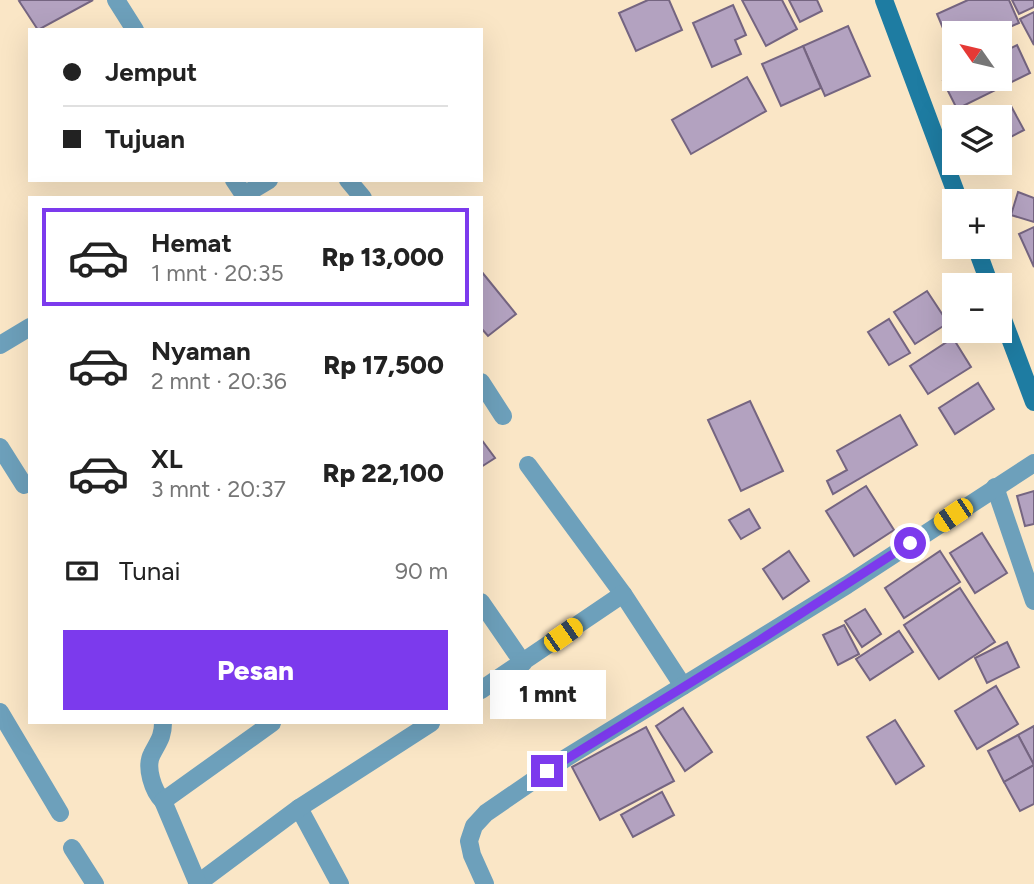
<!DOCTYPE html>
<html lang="id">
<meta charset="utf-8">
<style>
body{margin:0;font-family:Figtree,sans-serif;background:#f6f6f6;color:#222;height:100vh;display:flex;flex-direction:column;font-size:26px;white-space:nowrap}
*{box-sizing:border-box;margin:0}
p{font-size:23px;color:#767676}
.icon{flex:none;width:38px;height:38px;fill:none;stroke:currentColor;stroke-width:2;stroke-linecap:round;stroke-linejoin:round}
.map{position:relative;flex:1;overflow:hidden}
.sheet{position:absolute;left:28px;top:196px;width:455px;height:528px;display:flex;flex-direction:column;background:#fff;border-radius:0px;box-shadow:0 7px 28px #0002}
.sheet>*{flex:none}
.banner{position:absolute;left:28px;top:28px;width:455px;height:154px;border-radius:0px;box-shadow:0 7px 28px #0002;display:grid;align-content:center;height:154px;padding:0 35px;background:#fff}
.needle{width:46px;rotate:304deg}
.tools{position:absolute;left:942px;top:21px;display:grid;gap:14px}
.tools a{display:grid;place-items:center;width:70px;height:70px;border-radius:0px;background:#fff;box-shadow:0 7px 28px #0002;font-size:35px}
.end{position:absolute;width:32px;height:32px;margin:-16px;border:9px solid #7c3aed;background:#fff;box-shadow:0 0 0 4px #fff}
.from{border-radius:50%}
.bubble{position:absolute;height:49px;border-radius:0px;background:#fff;box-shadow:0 7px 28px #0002;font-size:23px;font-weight:800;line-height:49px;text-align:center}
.car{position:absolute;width:21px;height:42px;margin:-21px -10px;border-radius:9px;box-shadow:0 0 5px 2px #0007;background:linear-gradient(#f5c518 24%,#345 0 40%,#f5c518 0 76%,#345 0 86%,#f5c518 0)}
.banner b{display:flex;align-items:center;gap:24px;height:66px;font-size:26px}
.banner b+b{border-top:2px solid #e0e0e0}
.banner i{width:18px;height:18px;background:#222}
ul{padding:12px 0 0;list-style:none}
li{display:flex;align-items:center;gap:21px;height:98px;margin:0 14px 10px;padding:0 21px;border:4px solid transparent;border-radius:0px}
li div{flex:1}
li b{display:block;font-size:26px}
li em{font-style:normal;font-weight:800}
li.on{border-color:#7c3aed}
li>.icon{width:63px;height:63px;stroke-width:1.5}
.pay{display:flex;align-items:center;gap:18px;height:77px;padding:0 35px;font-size:26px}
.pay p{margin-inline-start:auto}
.button{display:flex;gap:14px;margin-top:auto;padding:14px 35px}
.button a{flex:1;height:80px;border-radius:0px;background:#7c3aed;color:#fff;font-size:28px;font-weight:800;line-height:80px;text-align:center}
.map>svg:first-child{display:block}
.building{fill:#b3a2c0;stroke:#756581;stroke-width:2}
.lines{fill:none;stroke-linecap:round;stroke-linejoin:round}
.street{stroke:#6da0bb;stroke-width:18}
.secondary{stroke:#1e7ca2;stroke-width:18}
.route{stroke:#7c3aed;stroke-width:9}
</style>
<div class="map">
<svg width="1034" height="884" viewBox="0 0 1034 884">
<rect width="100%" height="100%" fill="#fae6c6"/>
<g class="building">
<polygon points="21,0 93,0 38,30 19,1"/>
<polygon points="648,0 669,0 682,30 636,51 619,13"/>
<polygon points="742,0 782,0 797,29 766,46"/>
<polygon points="789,0 817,0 822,11 800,22"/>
<polygon points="968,0 1009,0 1019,23 996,33 954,33 953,52 937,14"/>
<polygon points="1012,0 1034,0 1034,7 1019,14"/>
<polygon points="733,5 746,35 735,40 741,54 712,67 693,23"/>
<polygon points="1034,12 1034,45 1020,19"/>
<polygon points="848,26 870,76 825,96 803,46"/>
<polygon points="1017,45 1030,73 957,109 943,81 954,76 954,79 999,79 999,54"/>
<polygon points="803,46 821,88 781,106 762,64"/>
<polygon points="747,77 766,111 691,154 672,120"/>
<polygon points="1011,106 1024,130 999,143 999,117 988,117"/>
<polygon points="1018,192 1034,198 1034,222 1011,215"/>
<polygon points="1034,227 1034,267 1019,234"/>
<polygon points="481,271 516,314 488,336 481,328"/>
<polygon points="927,291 948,323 915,344 894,312"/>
<polygon points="889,319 910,353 889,365 868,332"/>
<polygon points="953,338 971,367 928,394 910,366"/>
<polygon points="978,383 994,409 955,434 939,408"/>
<polygon points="750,401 783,471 741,491 708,420"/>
<polygon points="900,415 917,445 833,494 827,481 847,470 837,451"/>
<polygon points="481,439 495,458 481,467"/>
<polygon points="866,486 894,530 854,556 826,511"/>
<polygon points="1034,491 1034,524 1025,526 1017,496"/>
<polygon points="749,509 760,528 741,539 729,520"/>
<polygon points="982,533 1007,573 975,593 950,553"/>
<polygon points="789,551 809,581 783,599 763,569"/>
<polygon points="940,551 960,582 904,618 885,588"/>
<polygon points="960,588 995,642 939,679 904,625"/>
<polygon points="865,609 881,634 862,647 845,621"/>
<polygon points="844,625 859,654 838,665 823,635"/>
<polygon points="899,631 913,652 870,680 856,659"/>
<polygon points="1007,642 1019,667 987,683 975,658"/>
<polygon points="996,686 1018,724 977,749 955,711"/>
<polygon points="683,708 712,752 685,771 656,726"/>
<polygon points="895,720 924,766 896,784 867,737"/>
<polygon points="1034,726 1034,765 1018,735"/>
<polygon points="646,727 674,781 600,820 572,767"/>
<polygon points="1018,735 1034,765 1004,782 988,751"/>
<polygon points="1034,765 1034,804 1020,811 1004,782"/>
<polygon points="662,792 674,815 633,837 621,815"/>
</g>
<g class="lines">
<g class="street">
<polyline points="116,0 135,30"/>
<polyline points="234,180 244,195 269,180"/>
<polyline points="348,180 363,198"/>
<polyline points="0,345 30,327"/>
<polyline points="481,382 503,416"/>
<polyline points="0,447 24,485"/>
<polyline points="528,465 623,594 683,686"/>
<polyline points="995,487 1034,601"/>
<polyline points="481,602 523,663"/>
<polyline points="481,690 623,594"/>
<polyline points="0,712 60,813"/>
<path d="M163,801C153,791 145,767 152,754C158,742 163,737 163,723"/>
<polyline points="299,808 340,884"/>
<polyline points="72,848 95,884"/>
<polyline points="197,884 299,808 431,723"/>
<polyline points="198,884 163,801 272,723"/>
<polyline points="485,884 472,855 469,841 474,826 486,813 566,758 847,585 1034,463"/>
</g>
<g class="secondary">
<polyline points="884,0 959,201"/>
<polyline points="976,247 990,285"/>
<polyline points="999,309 1034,402"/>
</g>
</g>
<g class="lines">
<polyline class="route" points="547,771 760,640 910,543"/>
</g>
</svg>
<div class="tools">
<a><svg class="needle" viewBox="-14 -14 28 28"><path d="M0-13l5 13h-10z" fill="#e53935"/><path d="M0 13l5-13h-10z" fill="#767676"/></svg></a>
<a><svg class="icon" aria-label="layers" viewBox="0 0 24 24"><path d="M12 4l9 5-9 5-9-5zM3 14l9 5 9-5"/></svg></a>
<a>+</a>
<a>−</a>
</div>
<i class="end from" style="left:910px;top:543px"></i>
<i class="end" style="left:547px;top:771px"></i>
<div class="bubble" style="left:490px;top:670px;width:116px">1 mnt</div>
<i class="car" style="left:953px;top:515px;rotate:236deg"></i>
<i class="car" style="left:563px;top:635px;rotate:55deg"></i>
<div class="banner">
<b><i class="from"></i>Jemput</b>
<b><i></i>Tujuan</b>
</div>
<section class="sheet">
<ul>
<li class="on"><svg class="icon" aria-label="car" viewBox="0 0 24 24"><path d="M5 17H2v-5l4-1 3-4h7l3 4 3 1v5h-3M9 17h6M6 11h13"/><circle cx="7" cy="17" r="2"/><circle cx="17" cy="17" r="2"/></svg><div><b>Hemat</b><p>1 mnt · 20:35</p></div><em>Rp 13,000</em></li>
<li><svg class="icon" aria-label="car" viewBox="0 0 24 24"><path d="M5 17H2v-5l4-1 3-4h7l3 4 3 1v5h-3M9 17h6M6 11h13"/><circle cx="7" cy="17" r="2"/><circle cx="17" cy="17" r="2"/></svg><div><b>Nyaman</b><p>2 mnt · 20:36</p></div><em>Rp 17,500</em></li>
<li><svg class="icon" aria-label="car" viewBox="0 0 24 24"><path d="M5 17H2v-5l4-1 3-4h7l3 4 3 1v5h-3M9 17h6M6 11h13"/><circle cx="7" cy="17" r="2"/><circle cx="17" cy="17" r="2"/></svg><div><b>XL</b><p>3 mnt · 20:37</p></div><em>Rp 22,100</em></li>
</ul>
<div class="pay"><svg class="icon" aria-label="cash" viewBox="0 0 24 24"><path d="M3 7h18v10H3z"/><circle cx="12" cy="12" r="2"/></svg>Tunai<p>90 m</p></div>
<div class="button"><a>Pesan</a></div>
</section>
</div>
